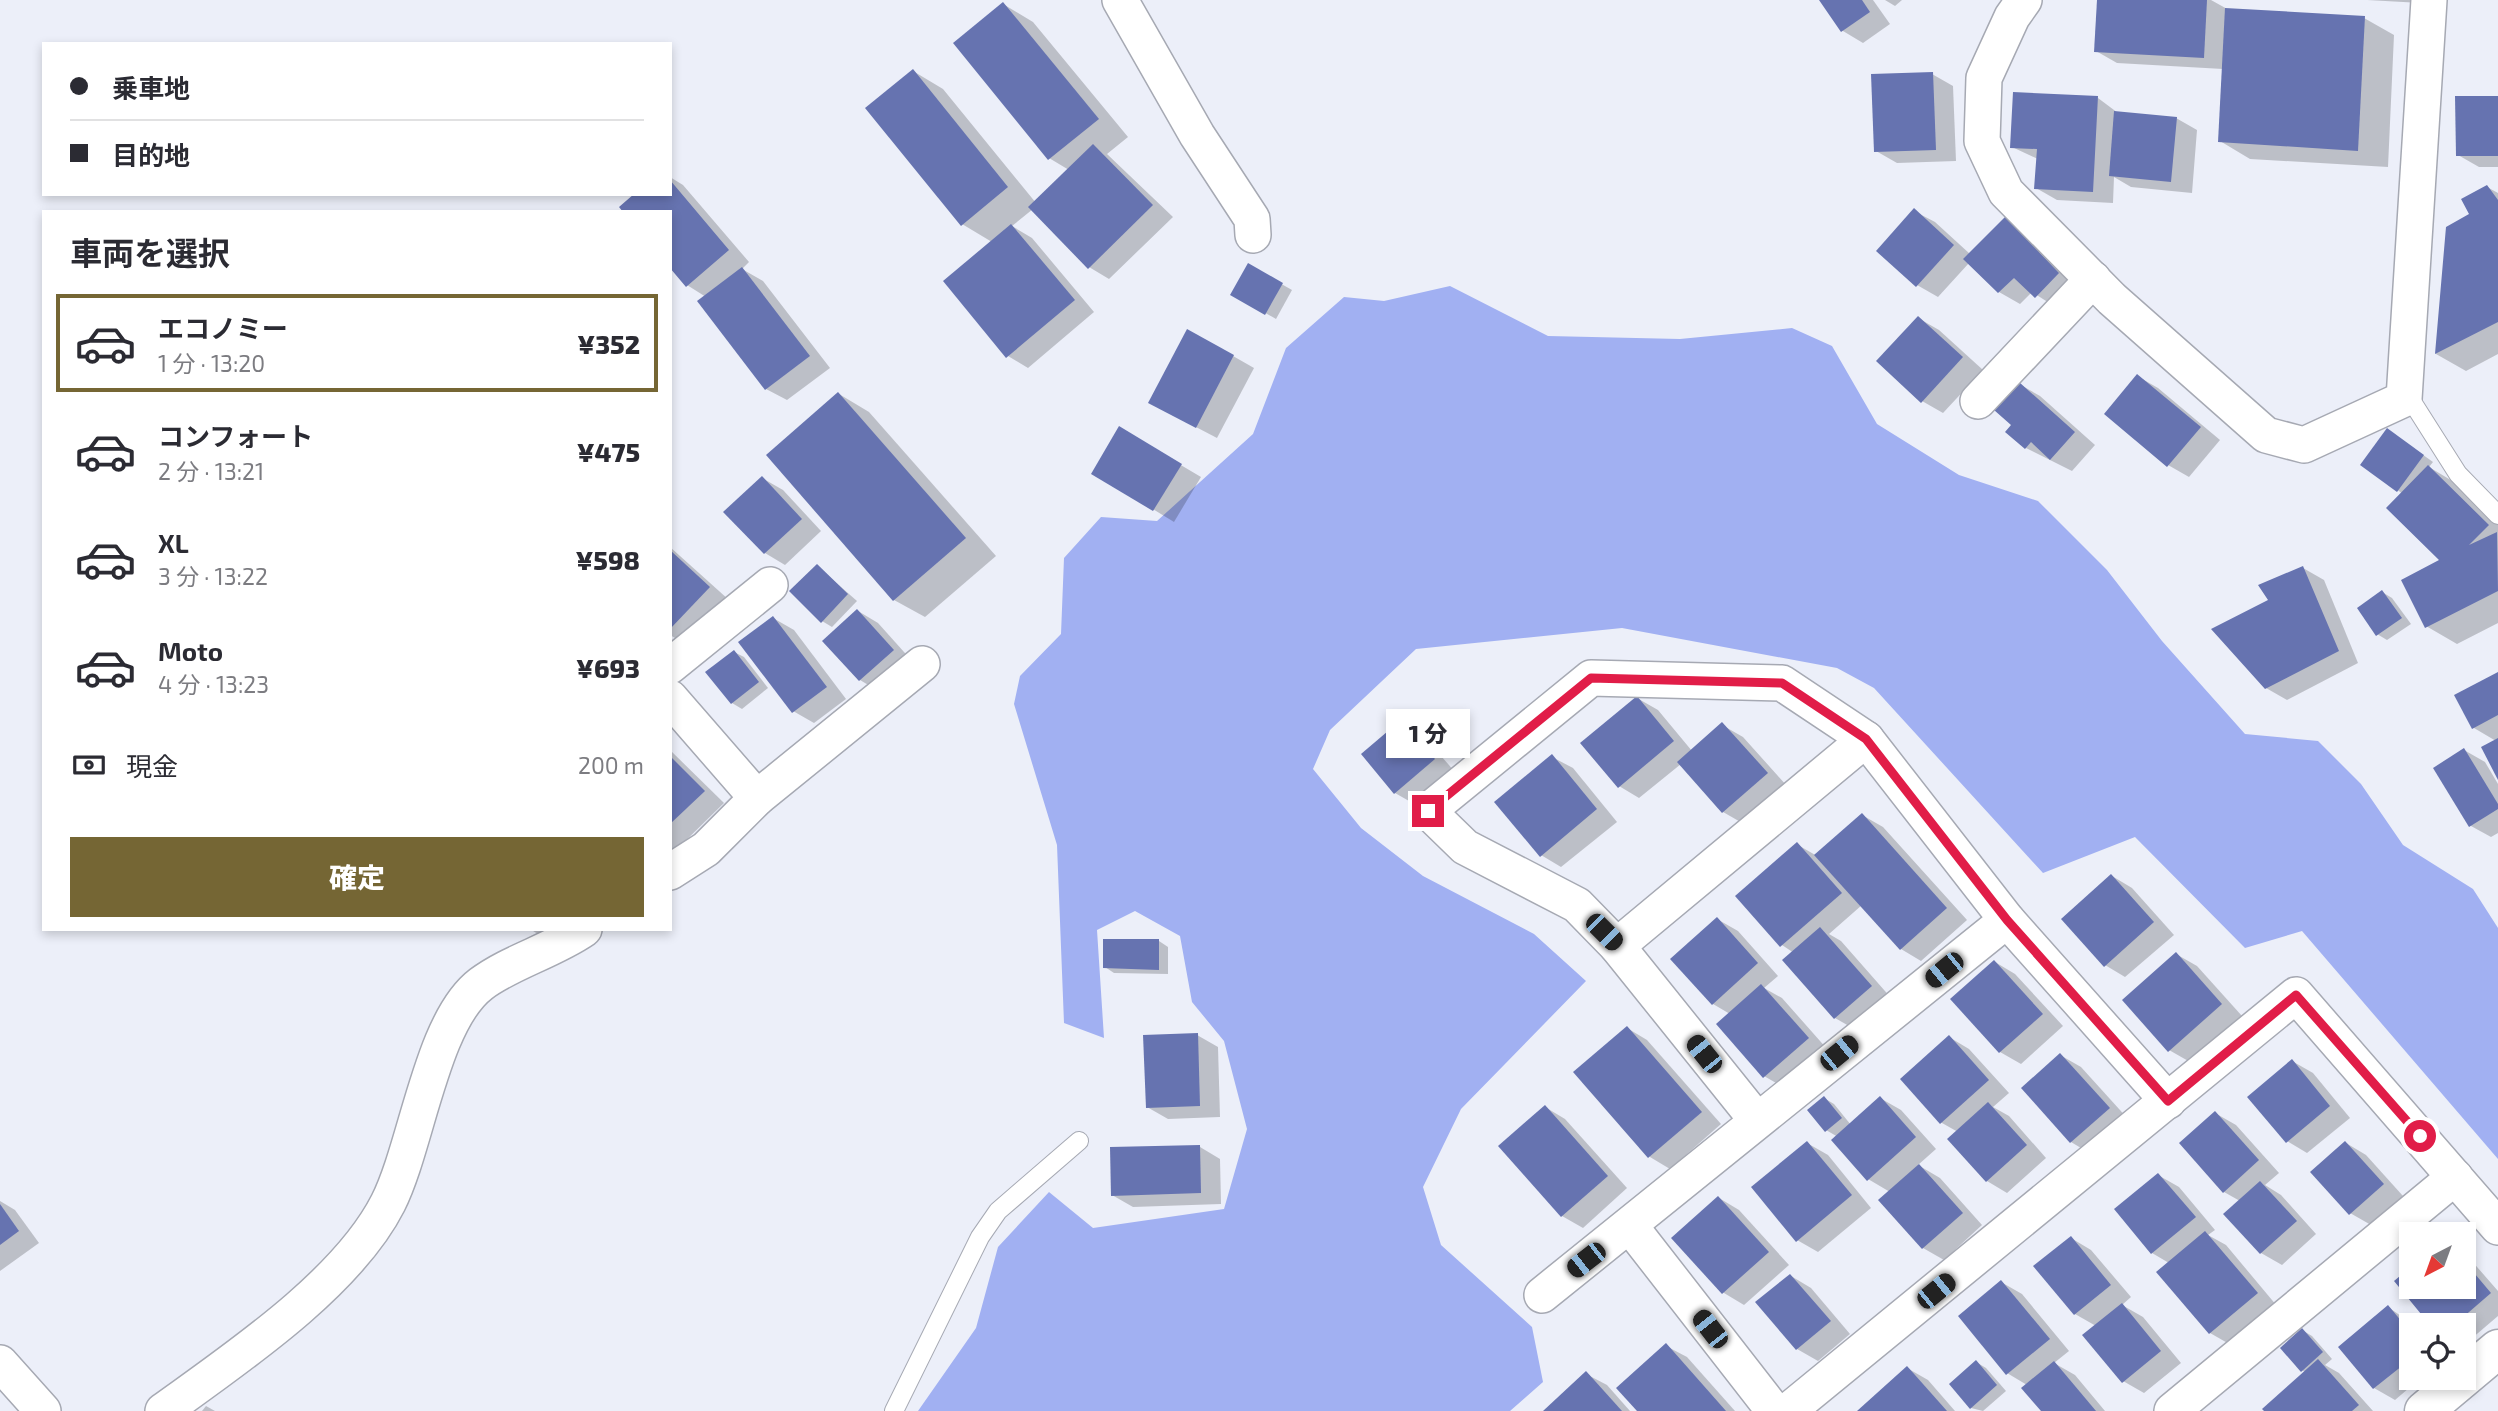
<!DOCTYPE html>
<html lang="ja">
<meta charset="utf-8">
<style>
body{margin:0;font-family:"Exo 2","Noto Sans JP",sans-serif;background:#f7f7f7;color:#2b2b33;height:100vh;display:flex;flex-direction:column;font-size:26px;white-space:nowrap}
*{box-sizing:border-box;margin:0}
p{font-size:23px;color:#7c7c81}
.icon{flex:none;width:38px;height:38px;fill:none;stroke:currentColor;stroke-width:2;stroke-linecap:round;stroke-linejoin:round}
.map{position:relative;flex:1;overflow:hidden}
.drawer{position:absolute;left:42px;top:210px;width:630px;height:721px;display:flex;flex-direction:column;background:#fff;border-radius:0px;box-shadow:0 4px 10px #0003}
.drawer>*{flex:none}
.hud{position:absolute;left:42px;top:42px;width:630px;height:154px;border-radius:0px;box-shadow:0 4px 10px #0003;display:grid;align-content:center;height:154px;padding:0 28px;background:#fff}
.needle{width:46px;rotate:221deg}
.tools{position:absolute;left:2399px;top:1222px;display:grid;gap:14px}
.tools a{display:grid;place-items:center;width:77px;height:77px;border-radius:0px;background:#fff;box-shadow:0 4px 10px #0003;font-size:35px}
.end{position:absolute;width:32px;height:32px;margin:-16px;border:9px solid #e11d48;background:#fff;box-shadow:0 0 0 4px #fff}
.from{border-radius:50%}
.bubble{position:absolute;height:49px;border-radius:0px;background:#fff;box-shadow:0 4px 10px #0003;font-size:23px;font-weight:800;line-height:49px;text-align:center}
.car{position:absolute;width:21px;height:42px;margin:-21px -10px;border-radius:9px;box-shadow:0 0 5px 2px #0007;background:linear-gradient(#222 24%,#8ab4d8 0 40%,#222 0 76%,#8ab4d8 0 86%,#222 0)}
.hud b{display:flex;align-items:center;gap:24px;height:66px;font-size:26px}
.hud b+b{border-top:2px solid #e1e1e2}
.hud i{width:18px;height:18px;background:#2b2b33}
ul{padding:0;list-style:none}
li{display:flex;align-items:center;gap:21px;height:98px;margin:0 14px 10px;padding:0 14px;border:4px solid transparent;border-radius:0px}
li div{flex:1}
li b{display:block;font-size:26px}
li em{font-style:normal;font-weight:800}
li.on{border-color:#756634}
li>.icon{width:63px;height:63px;stroke-width:1.5}
h2{padding:0 28px;font-size:32px;line-height:84px}
.pay{display:flex;align-items:center;gap:18px;height:77px;padding:0 28px;font-size:26px}
.pay p{margin-inline-start:auto}
.button{display:flex;gap:14px;margin-top:auto;padding:14px 28px}
.button a{flex:1;height:80px;border-radius:0px;background:#756634;color:#fff;font-size:28px;font-weight:800;line-height:80px;text-align:center}
.map>svg:first-child{display:block}
.forest{fill:#a1b0f2}
.shadow{fill:#0003}
.building{fill:#6673b0}
.lines{fill:none;stroke-linecap:round;stroke-linejoin:round}
.service-casing{stroke:#a6a9b3;stroke-width:20}
.minor-casing{stroke:#a6a9b3;stroke-width:38}
.tertiary-casing{stroke:#a6a9b3;stroke-width:41}
.service{stroke:#fff;stroke-width:18}
.minor{stroke:#fff;stroke-width:35}
.tertiary{stroke:#fff;stroke-width:38}
.route{stroke:#e11d48;stroke-width:9}
</style>
<div class="map">
<svg width="2498" height="1411" viewBox="0 0 2498 1411">
<rect width="100%" height="100%" fill="#eceff9"/>
<polygon class="forest" points="1450,286 1548,336 1680,339 1792,328 1832,346 1877,424 1959,475 2038,501 2107,570 2162,641 2245,734 2318,741 2361,784 2403,845 2473,889 2498,928 2498,1159 2302,931 2245,948 2135,837 2043,873 1874,688 1837,668 1622,628 1416,649 1330,730 1313,769 1361,828 1423,876 1534,934 1586,981 1461,1109 1423,1187 1441,1245 1532,1327 1543,1382 1510,1411 918,1411 976,1328 998,1247 1049,1192 1093,1228 1224,1209 1247,1129 1224,1041 1192,1002 1180,936 1135,911 1097,930 1104,1038 1064,1023 1057,845 1014,704 1020,676 1061,634 1064,558 1101,517 1157,521 1253,434 1286,348 1344,297 1384,301"/>
<g class="shadow">
<polygon points="1822,0 1873,0 1890,24 1863,43 1843,31"/>
<polygon points="1885,0 1902,0 1895,6"/>
<polygon points="2099,0 2211,0 2229,10 2364,18 2394,35 2388,167 2250,159 2220,141 2223,69 2117,63 2096,51"/>
<polygon points="2367,0 2421,0 2421,3"/>
<polygon points="1003,4 1033,22 1128,137 1107,154 1173,217 1109,279 1089,267 1033,209 1012,226 1032,238 1094,312 1028,368 1008,356 992,242 962,224 913,71 943,89 1036,203 1069,170 1049,158"/>
<polygon points="1932,74 1953,86 1956,161 1897,163 1876,151"/>
<polygon points="2498,97 2498,167 2479,167 2458,155"/>
<polygon points="2098,98 2118,113 2176,118 2197,130 2192,193 2131,187 2114,177 2113,203 2057,200 2036,188 2038,159 2012,147"/>
<polygon points="670,177 683,185 749,262 742,269 763,281 830,368 787,400 766,389 706,297 687,285 670,194"/>
<polygon points="2487,187 2498,193 2498,354 2466,371 2436,354 2448,228 2472,215"/>
<polygon points="1914,211 1935,222 1970,254 2008,216 2078,286 2057,308 2032,292 2020,304 1999,292 1969,263 1938,297 1917,285"/>
<polygon points="1248,265 1292,290 1276,319 1232,294"/>
<polygon points="1918,318 1939,330 1983,370 1943,413 1922,401"/>
<polygon points="1233,356 1254,368 1217,438 1171,414"/>
<polygon points="2137,376 2158,388 2220,440 2189,477 2168,465 2106,413"/>
<polygon points="2019,384 2040,396 2095,445 2072,471 2026,448 2014,425"/>
<polygon points="839,394 869,412 996,556 925,617 894,600"/>
<polygon points="1120,429 1201,477 1174,522 1094,473"/>
<polygon points="2388,430 2433,462 2429,467 2459,485 2498,523 2498,623 2457,644 2426,626 2442,561 2403,494 2362,465"/>
<polygon points="762,478 783,490 821,531 785,565 765,553"/>
<polygon points="670,547 729,600 687,645 670,635"/>
<polygon points="817,566 857,601 832,627 822,621"/>
<polygon points="2303,568 2324,580 2358,663 2287,700 2266,688 2271,601"/>
<polygon points="2382,592 2392,598 2411,624 2387,640 2377,634"/>
<polygon points="858,611 878,623 913,662 880,692 860,680"/>
<polygon points="773,618 794,630 846,699 814,723 793,711"/>
<polygon points="734,652 744,657 768,688 742,709 732,703 708,672"/>
<polygon points="2498,674 2498,776 2496,741 2474,728"/>
<polygon points="1637,698 1658,710 1692,751 1722,725 1743,737 1787,786 1744,824 1723,812 1681,764 1639,798 1619,786"/>
<polygon points="1402,722 1422,734 1455,772 1416,805 1395,793"/>
<polygon points="670,750 724,803 670,856"/>
<polygon points="2464,750 2485,762 2498,784 2498,833 2491,837 2471,826"/>
<polygon points="1552,757 1573,768 1617,822 1561,867 1541,855"/>
<polygon points="1862,815 1883,827 1967,920 1921,961 1901,949 1862,905 1829,934 1841,941 1892,999 1856,1030 1835,1018 1794,953 1782,945 1798,845 1817,856"/>
<polygon points="2112,876 2132,888 2174,935 2125,977 2105,965"/>
<polygon points="1717,919 1738,931 1778,976 1764,988 1782,998 1828,1050 1785,1088 1764,1076 1730,1014 1713,1004"/>
<polygon points="530,929 569,929 552,943"/>
<polygon points="1159,941 1168,947 1168,974 1114,973 1105,967"/>
<polygon points="2176,954 2197,966 2242,1016 2190,1062 2169,1050"/>
<polygon points="1995,962 2015,974 2063,1026 2021,1064 2000,1052"/>
<polygon points="1627,1028 1647,1040 1721,1124 1670,1169 1650,1157"/>
<polygon points="1197,1035 1218,1047 1220,1117 1168,1119 1147,1107"/>
<polygon points="1949,1037 1969,1049 2009,1093 1993,1107 2009,1116 2046,1158 2007,1193 1987,1181 1958,1132 1942,1123 1902,1079"/>
<polygon points="2060,1055 2081,1067 2129,1120 2091,1154 2071,1142"/>
<polygon points="2292,1061 2313,1073 2350,1118 2307,1153 2287,1141"/>
<polygon points="1824,1098 1834,1104 1851,1125 1880,1098 1901,1110 1936,1149 1918,1165 1940,1178 1982,1225 1944,1260 1923,1248 1890,1192 1868,1179 1838,1137 1826,1130"/>
<polygon points="1545,1107 1565,1119 1627,1188 1583,1228 1562,1216"/>
<polygon points="2215,1113 2236,1125 2279,1173 2265,1185 2281,1195 2316,1234 2282,1265 2261,1253 2240,1201 2224,1192"/>
<polygon points="1807,1143 1828,1155 1871,1208 1818,1252 1797,1240"/>
<polygon points="2346,1143 2366,1155 2403,1196 2371,1225 2350,1213"/>
<polygon points="1200,1147 1220,1159 1221,1204 1133,1207 1112,1195"/>
<polygon points="2158,1175 2179,1187 2215,1230 2208,1235 2226,1245 2277,1306 2231,1345 2210,1333 2169,1263 2152,1253"/>
<polygon points="1719,1198 1739,1210 1789,1265 1744,1305 1724,1293 1674,1238"/>
<polygon points="0,1201 15,1210 39,1243 0,1271"/>
<polygon points="2071,1238 2091,1250 2131,1297 2122,1305 2143,1317 2181,1363 2144,1393 2123,1381 2096,1326 2075,1314"/>
<polygon points="2464,1252 2498,1291 2498,1316 2464,1345 2464,1325 2433,1325 2412,1286 2464,1286"/>
<polygon points="1791,1276 1811,1288 1850,1334 1818,1361 1797,1349"/>
<polygon points="2001,1282 2022,1294 2069,1351 2054,1363 2075,1375 2105,1411 2043,1411 2027,1385 2007,1373"/>
<polygon points="2388,1307 2414,1325 2412,1377 2422,1377 2395,1400 2374,1388 2340,1347"/>
<polygon points="2302,1330 2312,1336 2332,1359 2325,1365 2339,1373 2373,1411 2266,1411 2306,1373 2302,1370"/>
<polygon points="1666,1346 1687,1357 1735,1411 1639,1411"/>
<polygon points="1976,1362 1986,1368 2006,1391 1983,1411 1971,1408"/>
<polygon points="1907,1368 1928,1380 1955,1411 1859,1411"/>
<polygon points="1586,1374 1607,1385 1630,1411 1545,1411"/>
<polygon points="206,1406 215,1411 202,1411"/>
</g>
<g class="building">
<polygon points="1819,0 1862,0 1870,12 1841,32"/>
<polygon points="2097,0 2207,0 2204,58 2094,52"/>
<polygon points="1003,2 1099,119 1048,160 953,43"/>
<polygon points="2225,8 2365,16 2358,151 2218,142"/>
<polygon points="913,69 1008,187 961,226 865,108"/>
<polygon points="1933,72 1936,150 1874,152 1871,74"/>
<polygon points="2013,92 2098,96 2093,192 2034,189 2037,149 2010,148"/>
<polygon points="2455,96 2498,96 2498,156 2456,156"/>
<polygon points="2114,111 2177,117 2171,182 2109,176"/>
<polygon points="1093,144 1153,205 1088,269 1028,207"/>
<polygon points="670,180 729,250 686,287 670,268 670,212 623,212 619,207 634,194 670,194"/>
<polygon points="2487,185 2498,200 2498,322 2435,354 2446,227 2469,214 2461,199"/>
<polygon points="1914,208 1954,245 1916,287 1876,251"/>
<polygon points="2008,214 2043,248 2039,252 2059,273 2035,298 2014,278 1998,293 1963,259"/>
<polygon points="1011,224 1075,300 1006,358 943,281"/>
<polygon points="1248,263 1283,283 1265,315 1230,295"/>
<polygon points="742,267 810,356 765,390 697,301"/>
<polygon points="1918,316 1963,357 1921,403 1876,361"/>
<polygon points="1187,329 1234,355 1196,428 1148,403"/>
<polygon points="2137,374 2201,427 2167,467 2104,414"/>
<polygon points="2019,382 2075,432 2050,460 2031,442 2025,449 2005,432 2011,425 1994,410"/>
<polygon points="838,392 966,538 893,601 766,455"/>
<polygon points="1119,426 1182,464 1153,511 1091,474"/>
<polygon points="2387,428 2424,455 2397,492 2360,465"/>
<polygon points="2428,465 2489,525 2469,545 2497,532 2498,591 2425,628 2401,580 2439,560 2386,508"/>
<polygon points="762,476 802,519 764,554 723,512"/>
<polygon points="670,550 710,587 670,629"/>
<polygon points="817,564 848,594 821,623 789,591"/>
<polygon points="2303,566 2339,651 2265,689 2211,629 2268,600 2258,585"/>
<polygon points="2382,590 2402,618 2376,636 2357,608"/>
<polygon points="857,609 894,650 859,681 822,641"/>
<polygon points="773,616 827,687 792,713 738,642"/>
<polygon points="734,650 759,682 731,704 705,672"/>
<polygon points="2498,672 2498,715 2472,729 2454,695"/>
<polygon points="1637,696 1674,741 1618,788 1580,743"/>
<polygon points="1401,720 1435,759 1394,794 1361,754"/>
<polygon points="1722,722 1768,773 1722,813 1677,762"/>
<polygon points="2498,738 2498,780 2481,747"/>
<polygon points="2464,748 2498,804 2498,809 2469,827 2433,768"/>
<polygon points="1552,754 1597,809 1540,857 1494,802"/>
<polygon points="670,756 705,791 670,824"/>
<polygon points="1862,813 1947,908 1900,950 1814,855"/>
<polygon points="1797,842 1842,893 1780,947 1735,896"/>
<polygon points="2111,874 2154,922 2104,967 2061,919"/>
<polygon points="1717,917 1758,963 1712,1005 1670,959"/>
<polygon points="1820,927 1872,986 1834,1019 1782,960"/>
<polygon points="1103,939 1159,939 1159,970 1103,968"/>
<polygon points="2176,952 2222,1004 2168,1052 2122,1000"/>
<polygon points="1994,960 2043,1014 1999,1053 1950,999"/>
<polygon points="1761,984 1809,1038 1763,1078 1716,1024"/>
<polygon points="1627,1026 1702,1112 1648,1158 1573,1072"/>
<polygon points="1198,1033 1200,1106 1146,1108 1143,1035"/>
<polygon points="1949,1035 1989,1080 1940,1124 1900,1079"/>
<polygon points="2060,1053 2110,1108 2070,1143 2021,1088"/>
<polygon points="2292,1059 2330,1106 2286,1143 2247,1097"/>
<polygon points="1824,1096 1842,1118 1825,1132 1807,1110"/>
<polygon points="1880,1096 1916,1137 1867,1181 1831,1140"/>
<polygon points="1988,1102 2027,1145 1986,1182 1947,1139"/>
<polygon points="1545,1105 1608,1176 1561,1217 1498,1146"/>
<polygon points="2215,1111 2259,1160 2223,1193 2179,1143"/>
<polygon points="1807,1141 1852,1195 1796,1242 1751,1187"/>
<polygon points="2345,1141 2384,1184 2349,1215 2310,1172"/>
<polygon points="1200,1145 1201,1193 1111,1196 1110,1147"/>
<polygon points="1919,1164 1963,1213 1922,1249 1878,1200"/>
<polygon points="2158,1173 2196,1217 2151,1254 2114,1209"/>
<polygon points="2260,1181 2297,1221 2260,1254 2223,1214"/>
<polygon points="1718,1196 1769,1252 1722,1294 1671,1238"/>
<polygon points="0,1204 19,1231 0,1245"/>
<polygon points="2205,1231 2258,1293 2209,1334 2156,1272"/>
<polygon points="2071,1236 2111,1285 2074,1315 2033,1266"/>
<polygon points="2464,1261 2491,1293 2454,1325 2430,1325 2394,1281 2412,1266 2412,1286 2464,1286"/>
<polygon points="1790,1274 1831,1321 1796,1350 1755,1302"/>
<polygon points="2001,1280 2050,1339 2006,1375 1958,1316"/>
<polygon points="2122,1303 2161,1351 2122,1383 2082,1335"/>
<polygon points="2388,1305 2412,1334 2412,1358 2373,1389 2338,1347"/>
<polygon points="2302,1328 2323,1352 2301,1372 2280,1348"/>
<polygon points="1666,1343 1726,1411 1637,1411 1616,1388"/>
<polygon points="2318,1359 2359,1405 2352,1411 2264,1411 2262,1409"/>
<polygon points="1976,1360 1997,1385 1970,1409 1949,1384"/>
<polygon points="2054,1361 2096,1411 2041,1411 2021,1388"/>
<polygon points="1907,1366 1947,1411 1857,1411"/>
<polygon points="1586,1371 1622,1411 1543,1411"/>
</g>
<g class="lines">
<defs>
<g id="service">
<polyline points="2404,389 2458,474 2498,515"/>
<polyline points="894,1411 980,1237 998,1211 1079,1141"/>
</g>
<g id="minor">
<polyline points="1120,0 1197,135 1252,219 1253,235"/>
<polyline points="2024,0 2012,17 1984,78 1982,141 2006,192 2112,299 2266,435 2304,445 2404,399 2429,0"/>
<polyline points="1978,401 2093,279"/>
<polyline points="670,666 770,585"/>
<polyline points="670,698 757,798"/>
<polyline points="670,872 706,849 757,798 922,664"/>
<polyline points="1617,946 1866,739"/>
<polyline points="1756,1119 1617,946 1577,905 1465,847 1428,811 1591,678 1782,683 1866,739 2007,920 2168,1101"/>
<polyline points="1630,1226 1774,1411"/>
<polyline points="1542,1295 2007,920"/>
<polyline points="0,1363 43,1411"/>
<path d="M163,1411C235,1359 347,1284 388,1203C417,1146 431,1022 481,984C510,962 552,951 584,929"/>
<polyline points="1788,1411 2296,995 2498,1227"/>
<polyline points="2172,1411 2455,1177"/>
</g>
<polyline id="tertiary" points="2424,1411 2498,1349"/>
</defs>
<use href="#service" class="service-casing"/>
<use href="#minor" class="minor-casing"/>
<use href="#tertiary" class="tertiary-casing"/>
<use href="#service" class="service"/>
<use href="#minor" class="minor"/>
<use href="#tertiary" class="tertiary"/>
</g>
<g class="lines">
<polyline class="route" points="1428,811 1591,678 1782,683 1866,739 2007,920 2168,1101 2296,995 2420,1136"/>
</g>
</svg>
<div class="tools">
<a><svg class="needle" viewBox="-14 -14 28 28"><path d="M0-13l5 13h-10z" fill="#e53935"/><path d="M0 13l5-13h-10z" fill="#7c7c81"/></svg></a>
<a><svg class="icon" aria-label="locate" viewBox="0 0 24 24"><circle cx="12" cy="12" r="6"/><path d="M12 2v4M12 18v4M2 12h4M18 12h4"/></svg></a>
</div>
<i class="end from" style="left:2420px;top:1136px"></i>
<i class="end" style="left:1428px;top:811px"></i>
<div class="bubble" style="left:1386px;top:709px;width:84px">1 分</div>
<i class="car" style="left:1604px;top:932px;rotate:135deg"></i>
<i class="car" style="left:1944px;top:970px;rotate:231deg"></i>
<i class="car" style="left:1839px;top:1053px;rotate:51deg"></i>
<i class="car" style="left:1704px;top:1054px;rotate:321deg"></i>
<i class="car" style="left:1586px;top:1260px;rotate:232deg"></i>
<i class="car" style="left:1936px;top:1291px;rotate:51deg"></i>
<i class="car" style="left:1710px;top:1329px;rotate:322deg"></i>
<div class="hud">
<b><i class="from"></i>乗車地</b>
<b><i></i>目的地</b>
</div>
<section class="drawer">
<h2>車両を選択</h2>
<ul>
<li class="on"><svg class="icon" aria-label="car" viewBox="0 0 24 24"><path d="M5 17H2v-5l4-1 3-4h7l3 4 3 1v5h-3M9 17h6M6 11h13"/><circle cx="7" cy="17" r="2"/><circle cx="17" cy="17" r="2"/></svg><div><b>エコノミー</b><p>1 分 · 13:20</p></div><em>¥352</em></li>
<li><svg class="icon" aria-label="car" viewBox="0 0 24 24"><path d="M5 17H2v-5l4-1 3-4h7l3 4 3 1v5h-3M9 17h6M6 11h13"/><circle cx="7" cy="17" r="2"/><circle cx="17" cy="17" r="2"/></svg><div><b>コンフォート</b><p>2 分 · 13:21</p></div><em>¥475</em></li>
<li><svg class="icon" aria-label="car" viewBox="0 0 24 24"><path d="M5 17H2v-5l4-1 3-4h7l3 4 3 1v5h-3M9 17h6M6 11h13"/><circle cx="7" cy="17" r="2"/><circle cx="17" cy="17" r="2"/></svg><div><b>XL</b><p>3 分 · 13:22</p></div><em>¥598</em></li>
<li><svg class="icon" aria-label="car" viewBox="0 0 24 24"><path d="M5 17H2v-5l4-1 3-4h7l3 4 3 1v5h-3M9 17h6M6 11h13"/><circle cx="7" cy="17" r="2"/><circle cx="17" cy="17" r="2"/></svg><div><b>Moto</b><p>4 分 · 13:23</p></div><em>¥693</em></li>
</ul>
<div class="pay"><svg class="icon" aria-label="cash" viewBox="0 0 24 24"><path d="M3 7h18v10H3z"/><circle cx="12" cy="12" r="2"/></svg>現金<p>200 m</p></div>
<div class="button"><a>確定</a></div>
</section>
</div>
